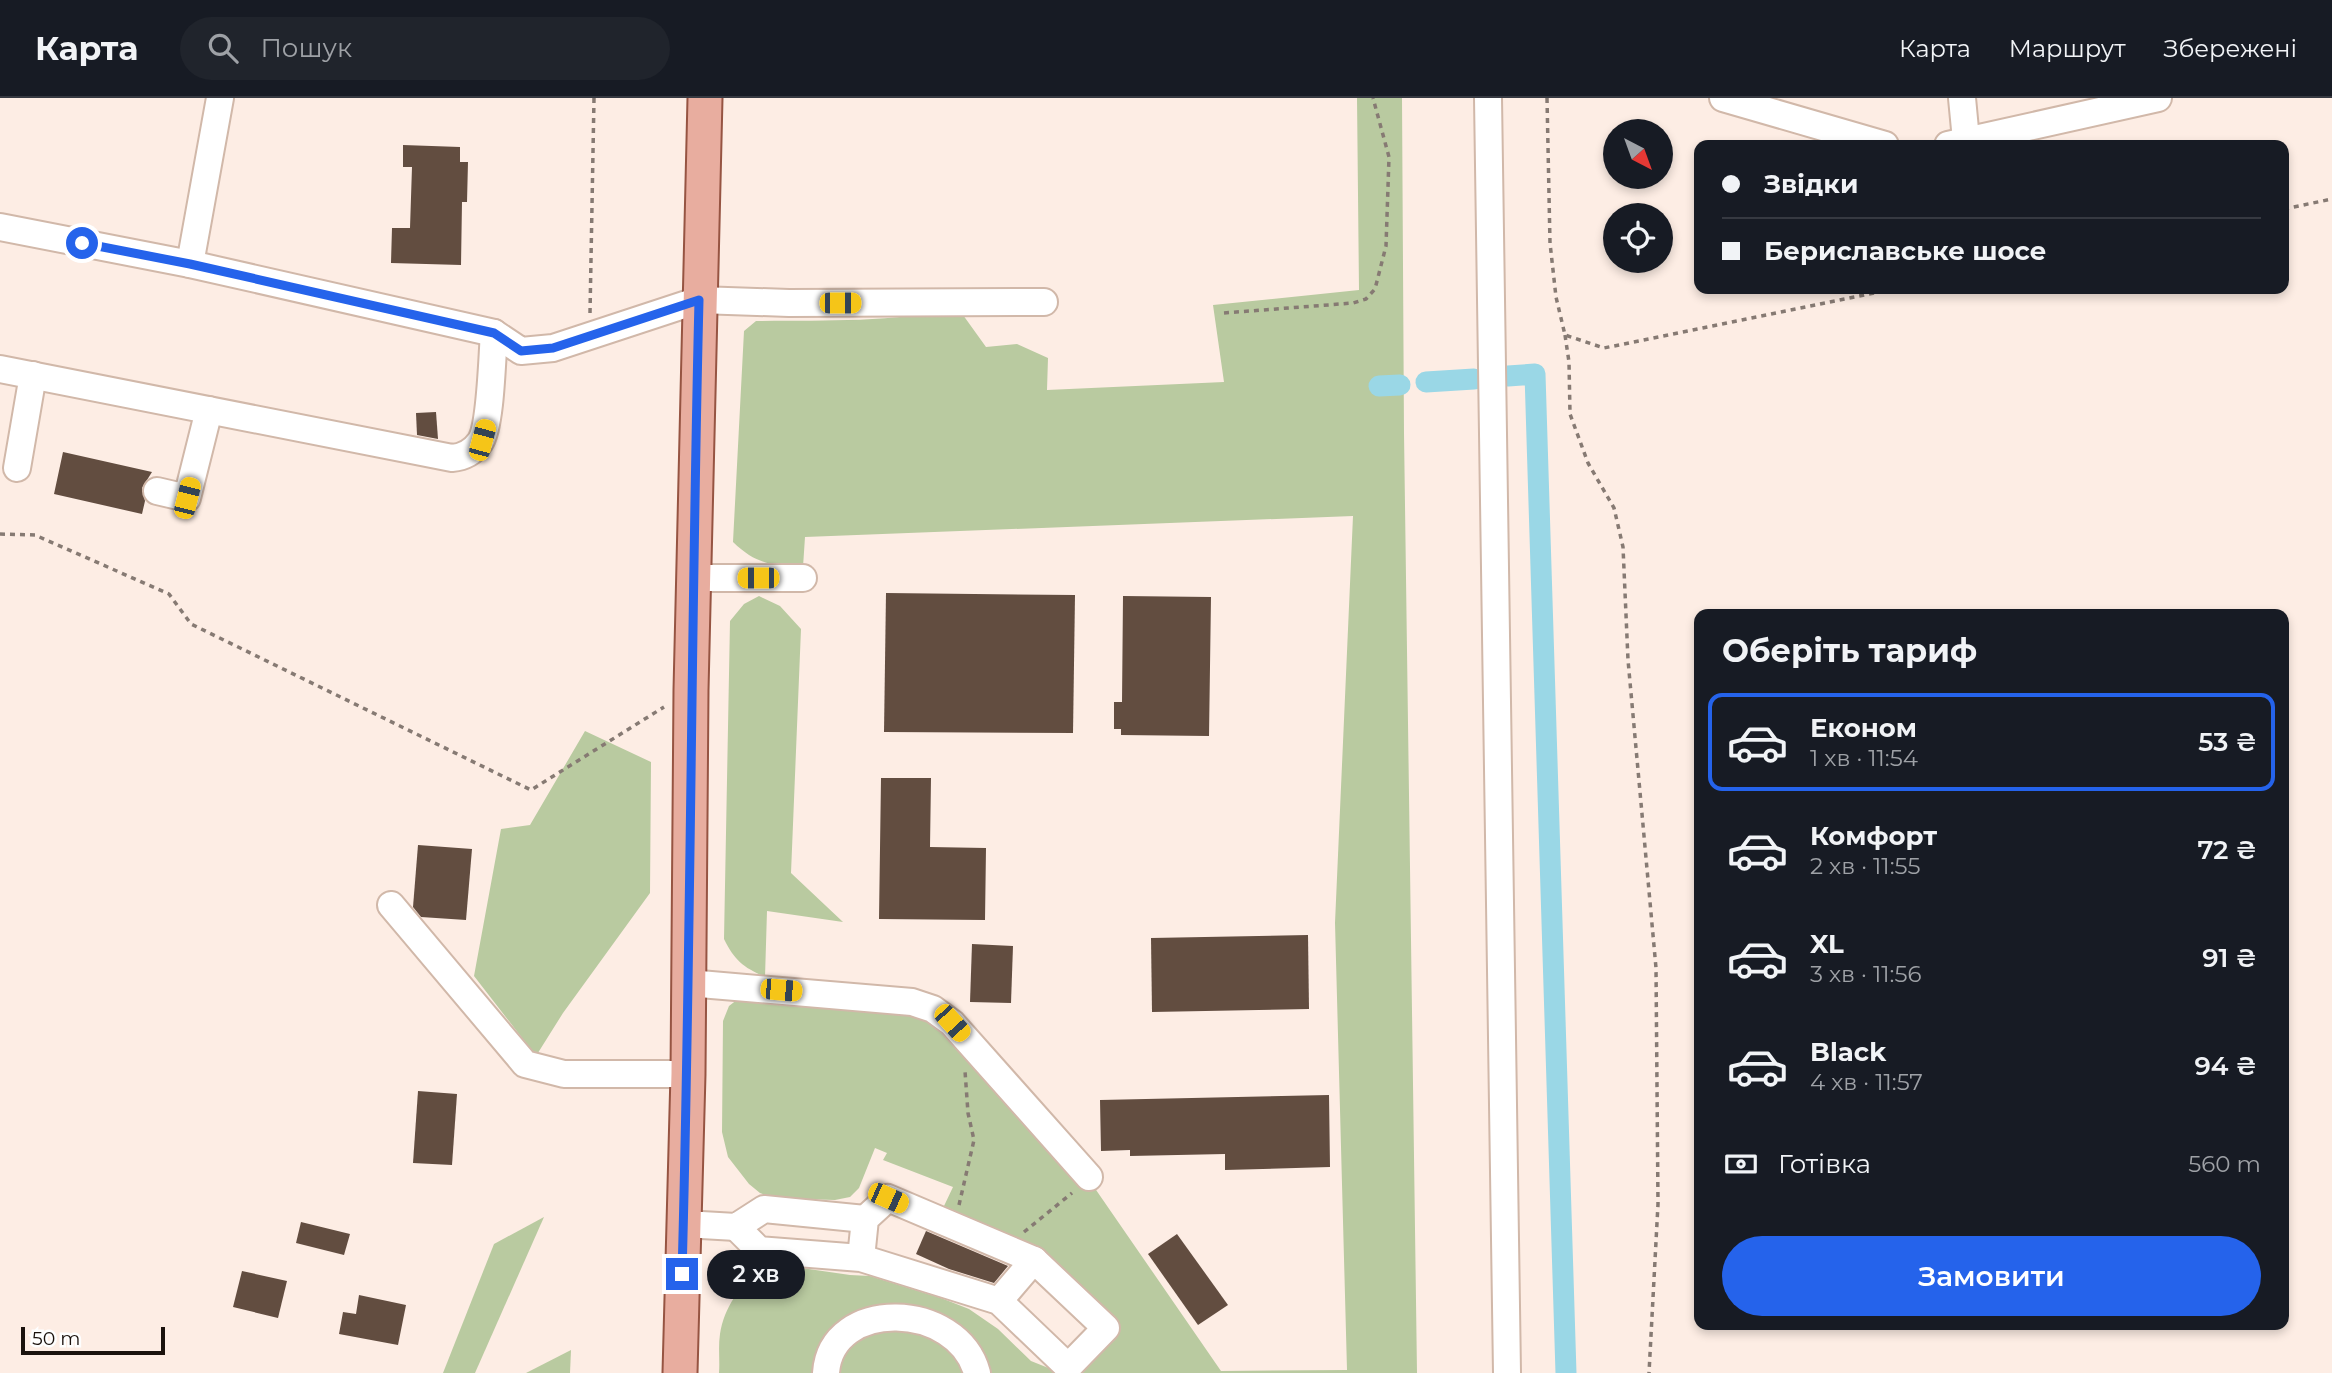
<!DOCTYPE html>
<html lang="uk">
<meta charset="utf-8">
<style>
body{margin:0;font-family:Montserrat,sans-serif;background:#20242c;color:#f1f3f6;height:100vh;display:flex;flex-direction:column;font-size:26px;white-space:nowrap}
*{box-sizing:border-box;margin:0}
p{font-size:23px;color:#9ea1a6}
.icon{flex:none;width:38px;height:38px;fill:none;stroke:currentColor;stroke-width:2;stroke-linecap:round;stroke-linejoin:round}
.map{position:relative;flex:1;overflow:hidden}
.panel{position:absolute;left:1694px;top:511px;width:595px;height:721px;display:flex;flex-direction:column;background:#171b24;border-radius:14px;box-shadow:0 4px 10px #0003}
.panel>*{flex:none}
.hud{position:absolute;left:1694px;top:42px;width:595px;height:154px;border-radius:14px;box-shadow:0 4px 10px #0003;display:grid;align-content:center;height:154px;padding:0 28px;background:#171b24}
.needle{width:46px;rotate:139deg}
.fabs{position:absolute;left:1603px;top:21px;display:grid;gap:14px}
.fabs a{display:grid;place-items:center;width:70px;height:70px;border-radius:50%;background:#171b24;box-shadow:0 4px 10px #0003;font-size:35px}
.scale{position:absolute;left:21px;bottom:18px;width:144px;box-sizing:border-box;padding-left:7px;border:4px solid #1b120d;border-top:0;font-size:19px;line-height:24px;white-space:nowrap;color:#1b120d;-webkit-text-stroke:5px #fefefe;paint-order:stroke}
.end{position:absolute;width:32px;height:32px;margin:-16px;border:9px solid #2563eb;background:#fff;box-shadow:0 0 0 4px #fff}
.from{border-radius:50%}
.bubble{position:absolute;height:49px;border-radius:24px;background:#171b24;box-shadow:0 4px 10px #0003;font-size:23px;font-weight:600;line-height:49px;text-align:center}
.car{position:absolute;width:21px;height:42px;margin:-21px -10px;border-radius:9px;box-shadow:0 0 5px 2px #0007;background:linear-gradient(#f5c518 24%,#345 0 40%,#f5c518 0 76%,#345 0 86%,#f5c518 0)}
.hud b{display:flex;align-items:center;gap:24px;height:66px;font-size:26px}
.hud b+b{border-top:2px solid #363941}
.hud i{width:18px;height:18px;background:#f1f3f6}
ul{padding:0;list-style:none}
li{display:flex;align-items:center;gap:21px;height:98px;margin:0 14px 10px;padding:0 14px;border:4px solid transparent;border-radius:14px}
li div{flex:1}
li b{display:block;font-size:26px}
li em{font-style:normal;font-weight:600}
li.current{border-color:#2563eb}
li>.icon{width:63px;height:63px;stroke-width:1.5}
h2{padding:0 28px;font-size:32px;line-height:84px}
.pay{display:flex;align-items:center;gap:18px;height:77px;padding:0 28px;font-size:26px}
.pay p{margin-inline-start:auto}
.button{display:flex;gap:14px;margin-top:auto;padding:14px 28px}
.button a{flex:1;height:80px;border-radius:42px;background:#2563eb;color:#fff;font-size:28px;font-weight:600;line-height:80px;text-align:center}
header{display:flex;align-items:center;gap:42px;box-sizing:border-box;height:98px;padding:0 35px;background:#171b24;border-bottom:2px solid #363941}
header strong{font-size:33px}
nav{display:flex;gap:38px;margin-inline-start:auto;font-size:24px}
.search{width:490px;height:63px;background:#20242c;display:flex;align-items:center;gap:18px;box-sizing:border-box;padding:0 24px;border-radius:38px;color:#9ea1a6;font-size:26px}
.map>svg:first-child{display:block}
.green{fill:#b9caa0}
.lines{fill:none;stroke-linecap:round;stroke-linejoin:round}
.canal{stroke:#9ad7e6;stroke-width:21}
.building{fill:#624d40}
.minor-casing{stroke:#d1b8a9;stroke-width:30}
.major-casing{stroke:#965442;stroke-width:37}
.path{stroke:#867a73;stroke-width:3.5;stroke-dasharray:5 5;stroke-linecap:butt}
.minor{stroke:#fff;stroke-width:26}
.major{stroke:#e8ad9f;stroke-width:33}
.route{stroke:#2563eb;stroke-width:9}
</style>
<header>
<strong>Карта</strong>
<div class="search"><svg class="icon" aria-label="search" viewBox="0 0 24 24"><circle cx="10" cy="10" r="6"/><path d="M15 15l6 6"/></svg>Пошук</div>
<nav><a>Карта</a><a>Маршрут</a><a>Збережені</a></nav>
</header>
<div class="map">
<svg width="2332" height="1275" viewBox="0 0 2332 1275">
<rect width="100%" height="100%" fill="#fdede4"/>
<g class="green">
<path d="M1357,0H1402L1404,335L1417,1275H1078L1114,1236L1035,1153L1009,1137L944,1108L953,1089L883,1062L887,1055L875,1050L859,1090L850,1099L835,1102L773,1100L760,1095L749,1086L728,1059L722,1034L723,923L729,908L738,901L934,918L1087,1092L1094,1089L1221,1273L1347,1272L1335,825L1353,418L805,439L803,469C772,467 757,467 733,444L744,233L756,223C824,222 891,225 958,210L986,249L1017,246L1048,260L1047,292L1224,284L1213,207L1359,192Z"/>
<path d="M759,498L780,508L801,531L791,775L843,824L767,813L765,879C743,869 735,863 724,841L730,523L744,506Z"/>
<polygon points="585,633 651,664 650,795 563,915 536,958 474,878 501,731 530,727"/>
<polygon points="544,1119 475,1275 443,1275 494,1146"/>
<path d="M781,1167L850,1177L870,1178L941,1200L969,1211L998,1231L1031,1263L1061,1275H987L897,1208L815,1275H719C720,1262 718,1249 720,1236C725,1204 748,1173 781,1167Z"/>
<path d="M901,1226L950,1243L969,1275H838C852,1234 862,1236 901,1226Z"/>
<polygon points="571,1252 570,1275 526,1275"/>
</g>
<g class="lines">
<g class="canal">
<polyline points="1508,278 1535,276 1566,1275"/>
<polyline points="1426,284 1474,281"/>
<polyline points="1379,288 1400,287"/>
</g>
</g>
<g class="building">
<polygon points="403,47 460,49 460,64 468,64 467,104 462,104 461,167 391,165 392,130 410,130 412,69 403,69"/>
<polygon points="436,314 438,341 417,337 416,315"/>
<polygon points="63,354 152,374 142,390 145,403 142,416 54,396"/>
<polygon points="886,495 1075,497 1073,635 884,634"/>
<polygon points="1123,498 1211,499 1209,638 1121,637 1121,631 1114,631 1114,604 1122,604"/>
<polygon points="881,680 931,680 930,749 986,750 985,822 879,821"/>
<polygon points="418,747 472,751 466,822 421,819 413,809"/>
<polygon points="1308,837 1309,911 1152,914 1151,840"/>
<polygon points="972,846 1013,848 1011,905 970,904"/>
<polygon points="418,993 457,996 452,1067 413,1065"/>
<polygon points="1329,997 1330,1069 1225,1072 1225,1056 1130,1058 1130,1052 1101,1053 1100,1002"/>
<polygon points="301,1124 350,1136 344,1157 296,1145"/>
<polygon points="926,1133 1008,1168 994,1185 949,1171 916,1156"/>
<polygon points="1177,1136 1228,1207 1198,1227 1148,1156"/>
<polygon points="242,1173 287,1183 278,1220 233,1209"/>
<polygon points="359,1197 406,1207 398,1247 339,1236 343,1214 356,1216"/>
</g>
<g class="lines">
<defs>
<g id="minor">
<polyline points="1488,0 1507,1275"/>
<polyline points="1723,0 1885,47"/>
<polyline points="1962,0 1966,42"/>
<polyline points="1948,47 2158,0"/>
<polyline points="0,129 190,166 494,235 521,253 553,250 699,202 789,205 1044,204"/>
<polyline points="190,166 220,0"/>
<path d="M0,271L452,360C464,359 473,354 480,344C491,328 492,258 494,235"/>
<polyline points="17,370 33,277"/>
<polyline points="157,393 187,400 209,312"/>
<polyline points="693,480 803,480"/>
<polyline points="391,807 525,966 564,976 688,976"/>
<polyline points="688,885 912,904 933,911 952,925 1089,1079"/>
<polyline points="684,1126 736,1129 764,1111 865,1121"/>
<polyline points="736,1129 759,1152 861,1160 999,1203 1068,1269 1106,1230 1034,1162 888,1100 865,1121 861,1160"/>
<polyline points="999,1203 1034,1162"/>
<path d="M826,1275C831,1199 958,1203 977,1275"/>
</g>
<polyline id="major" points="680,1275 688,976 691,592 705,0"/>
</defs>
<use href="#minor" class="minor-casing"/>
<use href="#major" class="major-casing"/>
<g class="path">
<polyline points="1547,0 1550,145 1556,199 1565,237 1604,250 1894,191"/>
<polyline points="2284,111 2332,101"/>
<polyline points="590,215 594,0"/>
<polyline points="1224,215 1353,205 1366,201 1375,191 1386,148 1389,59 1373,0"/>
<polyline points="1565,237 1569,264 1570,316 1588,365 1614,410 1623,449 1628,562 1656,870 1658,1106 1649,1275"/>
<polyline points="0,436 35,437 169,496 191,526 531,692 664,609"/>
<polyline points="959,1107 974,1042 968,1015 965,973"/>
<polyline points="1024,1134 1072,1095"/>
</g>
<use href="#minor" class="minor"/>
<use href="#major" class="major"/>
</g>
<g class="lines">
<path class="route" d="M82,145L190,166L494,235L521,253L553,250L699,202C691,526 691,851 682,1176"/>
</g>
</svg>
<div class="fabs">
<a><svg class="needle" viewBox="-14 -14 28 28"><path d="M0-13l5 13h-10z" fill="#e53935"/><path d="M0 13l5-13h-10z" fill="#9ea1a6"/></svg></a>
<a><svg class="icon" aria-label="locate" viewBox="0 0 24 24"><circle cx="12" cy="12" r="6"/><path d="M12 2v4M12 18v4M2 12h4M18 12h4"/></svg></a>
</div>
<div class="scale">50 m</div>
<i class="end from" style="left:82px;top:145px"></i>
<i class="end" style="left:682px;top:1176px"></i>
<div class="bubble" style="left:707px;top:1152px;width:98px">2 хв</div>
<i class="car" style="left:840px;top:205px;rotate:90deg"></i>
<i class="car" style="left:482px;top:342px;rotate:15deg"></i>
<i class="car" style="left:187px;top:400px;rotate:14deg"></i>
<i class="car" style="left:758px;top:480px;rotate:270deg"></i>
<i class="car" style="left:781px;top:892px;rotate:95deg"></i>
<i class="car" style="left:952px;top:925px;rotate:138deg"></i>
<i class="car" style="left:888px;top:1100px;rotate:114deg"></i>
<div class="hud">
<b><i class="from"></i>Звідки</b>
<b><i></i>Бериславське шосе</b>
</div>
<section class="panel">
<h2>Оберіть тариф</h2>
<ul>
<li class="current"><svg class="icon" aria-label="car" viewBox="0 0 24 24"><path d="M5 17H2v-5l4-1 3-4h7l3 4 3 1v5h-3M9 17h6M6 11h13"/><circle cx="7" cy="17" r="2"/><circle cx="17" cy="17" r="2"/></svg><div><b>Економ</b><p>1 хв · 11:54</p></div><em>53 ₴</em></li>
<li><svg class="icon" aria-label="car" viewBox="0 0 24 24"><path d="M5 17H2v-5l4-1 3-4h7l3 4 3 1v5h-3M9 17h6M6 11h13"/><circle cx="7" cy="17" r="2"/><circle cx="17" cy="17" r="2"/></svg><div><b>Комфорт</b><p>2 хв · 11:55</p></div><em>72 ₴</em></li>
<li><svg class="icon" aria-label="car" viewBox="0 0 24 24"><path d="M5 17H2v-5l4-1 3-4h7l3 4 3 1v5h-3M9 17h6M6 11h13"/><circle cx="7" cy="17" r="2"/><circle cx="17" cy="17" r="2"/></svg><div><b>XL</b><p>3 хв · 11:56</p></div><em>91 ₴</em></li>
<li><svg class="icon" aria-label="car" viewBox="0 0 24 24"><path d="M5 17H2v-5l4-1 3-4h7l3 4 3 1v5h-3M9 17h6M6 11h13"/><circle cx="7" cy="17" r="2"/><circle cx="17" cy="17" r="2"/></svg><div><b>Black</b><p>4 хв · 11:57</p></div><em>94 ₴</em></li>
</ul>
<div class="pay"><svg class="icon" aria-label="cash" viewBox="0 0 24 24"><path d="M3 7h18v10H3z"/><circle cx="12" cy="12" r="2"/></svg>Готівка<p>560 m</p></div>
<div class="button"><a>Замовити</a></div>
</section>
</div>
